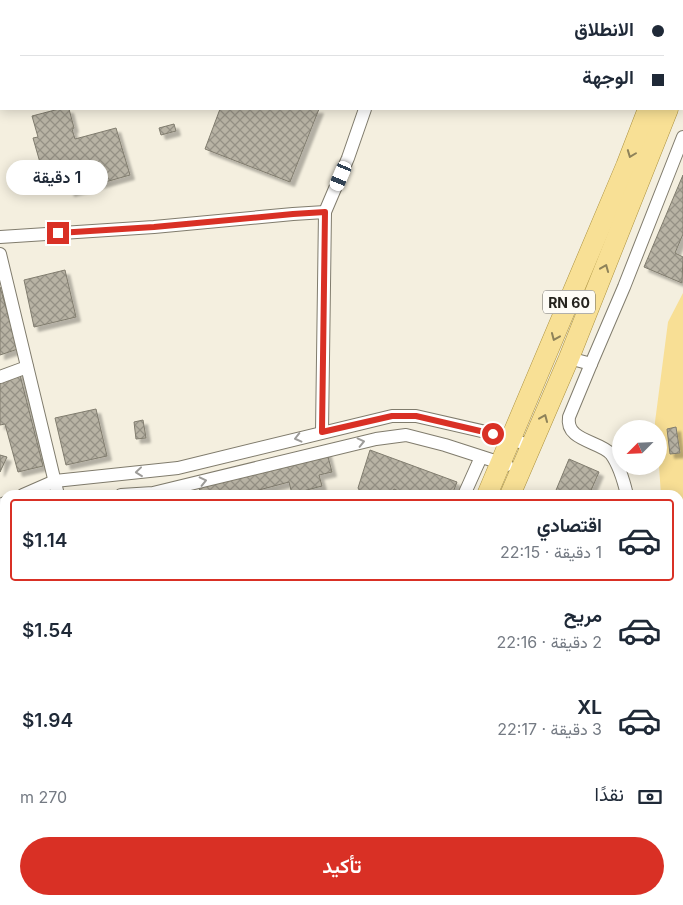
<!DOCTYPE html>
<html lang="ar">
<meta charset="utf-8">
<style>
body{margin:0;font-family:Inter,Vazirmatn,sans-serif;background:#f6f6f7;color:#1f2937;direction:rtl;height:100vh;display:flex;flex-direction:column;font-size:19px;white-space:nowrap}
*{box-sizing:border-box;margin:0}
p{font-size:16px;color:#747a83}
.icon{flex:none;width:28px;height:28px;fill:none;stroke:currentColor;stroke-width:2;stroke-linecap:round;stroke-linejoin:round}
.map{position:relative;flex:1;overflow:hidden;direction:ltr}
.drawer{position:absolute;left:0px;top:490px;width:684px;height:415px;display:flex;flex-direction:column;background:#fff;border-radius:15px 15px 0 0;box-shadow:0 2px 12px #0003;direction:rtl}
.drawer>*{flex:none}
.hud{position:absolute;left:0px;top:0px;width:684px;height:110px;box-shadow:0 2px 12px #0003;direction:rtl;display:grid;align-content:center;height:110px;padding:0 20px;background:#fff}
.needle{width:32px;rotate:246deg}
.controls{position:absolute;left:612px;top:420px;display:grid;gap:10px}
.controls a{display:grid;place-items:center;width:55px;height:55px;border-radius:50%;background:#fff;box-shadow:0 2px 12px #0003;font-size:25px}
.end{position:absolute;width:22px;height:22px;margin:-11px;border:6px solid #d93025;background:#fff;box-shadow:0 0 0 2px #fff}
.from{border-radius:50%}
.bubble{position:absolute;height:35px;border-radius:18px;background:#fff;box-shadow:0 2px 12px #0003;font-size:16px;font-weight:600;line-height:35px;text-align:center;direction:rtl}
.car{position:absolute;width:15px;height:30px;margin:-15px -8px;border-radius:6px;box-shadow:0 0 4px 1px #0007;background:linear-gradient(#fff 24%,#345 0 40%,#fff 0 76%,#345 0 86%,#fff 0)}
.hud b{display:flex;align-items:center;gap:18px;height:48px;font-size:19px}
.hud b+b{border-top:1px solid #e0e1e3}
.hud i{width:12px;height:12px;background:#1f2937}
ul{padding:9px 0 0;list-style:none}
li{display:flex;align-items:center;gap:15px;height:82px;margin:0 10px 8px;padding:0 10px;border:2px solid transparent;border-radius:5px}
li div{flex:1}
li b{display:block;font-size:19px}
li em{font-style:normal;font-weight:600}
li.current{border-color:#d93025}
li>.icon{width:45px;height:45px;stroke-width:1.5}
.pay{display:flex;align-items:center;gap:12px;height:55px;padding:0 20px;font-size:19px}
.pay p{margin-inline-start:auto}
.primary-button{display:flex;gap:10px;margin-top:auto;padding:10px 20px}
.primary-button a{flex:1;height:58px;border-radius:30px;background:#d93025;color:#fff;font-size:20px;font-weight:600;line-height:58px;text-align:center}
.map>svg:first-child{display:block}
.industrial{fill:url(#industrial-furrows)}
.pitch{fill:#f8df95}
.building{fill:url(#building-cross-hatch);stroke:#807c6e;filter:url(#shadow)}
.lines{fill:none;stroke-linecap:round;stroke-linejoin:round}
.street-casing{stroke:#807c6d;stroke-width:14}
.primary-casing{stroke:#ab913e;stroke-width:21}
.street{stroke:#fff;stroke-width:12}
.primary{stroke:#f8e095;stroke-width:20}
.oneway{stroke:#8e8259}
.oneway2{stroke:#9d9c99}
.route{stroke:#d93025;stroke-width:6}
.labels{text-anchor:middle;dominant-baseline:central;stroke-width:4;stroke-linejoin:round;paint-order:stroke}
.shield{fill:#fefcf6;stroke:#66645e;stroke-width:1}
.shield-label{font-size:14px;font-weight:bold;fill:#25231d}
</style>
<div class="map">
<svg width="683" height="905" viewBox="0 0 683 905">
<defs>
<pattern id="industrial-furrows" width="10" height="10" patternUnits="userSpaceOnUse" patternTransform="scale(1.25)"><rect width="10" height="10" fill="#ede5ce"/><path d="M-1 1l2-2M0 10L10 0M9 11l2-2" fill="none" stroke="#cbc4b0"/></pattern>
<pattern id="building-cross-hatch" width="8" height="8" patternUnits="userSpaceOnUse" patternTransform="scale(1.25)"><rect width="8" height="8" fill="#b8b3a4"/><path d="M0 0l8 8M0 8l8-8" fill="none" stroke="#959185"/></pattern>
<filter id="shadow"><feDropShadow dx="4.5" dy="4.5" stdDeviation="1" flood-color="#0004"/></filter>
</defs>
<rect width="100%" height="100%" fill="#f4efdf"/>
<polygon class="industrial" points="412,900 627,900 629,905 411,905"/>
<g class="pitch">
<polygon points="683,293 683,756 679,705 679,495 661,495 659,466 659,429 655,429 655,422 668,322"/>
<polygon points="683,772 683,905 664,905 664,900 679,900 679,792"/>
</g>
<g class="building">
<polygon points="59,109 69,109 74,128 72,129 75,139 116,128 130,175 70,192 61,160 41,166 33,138 38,137 32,116"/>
<polygon points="220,109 319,109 290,182 205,149"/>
<polygon points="174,124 176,131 161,135 159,128"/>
<polygon points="683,175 683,234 675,253 683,257 682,283 644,267"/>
<polygon points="65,270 76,317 34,327 24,280"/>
<polygon points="0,287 18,349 0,355"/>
<polygon points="19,371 43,466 18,472 5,424 0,425 0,376"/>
<polygon points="96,409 107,456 66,465 55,418"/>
<polygon points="143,420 146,438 136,439 134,422"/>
<polygon points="676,427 680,453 670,454 667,429"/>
<polygon points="326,449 332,472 319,475 322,486 292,494 289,482 240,495 201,495 198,484"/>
<polygon points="370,450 457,482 452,495 407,495 394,489 391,495 362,495 358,488"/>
<polygon points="0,455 7,457 0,472"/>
<polygon points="569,459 599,472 589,495 554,495"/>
<polygon points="5,544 5,571 0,572 0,545"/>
<polygon points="47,900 86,900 86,901 79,905 42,905 41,903"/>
</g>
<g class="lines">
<defs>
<g id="street">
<polyline points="398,1 399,0"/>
<polyline points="325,212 348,158 365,109"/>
<polyline points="0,237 154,227 293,214 325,212 322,432"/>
<polyline points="0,254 58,495"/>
<path d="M569,358L591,364L569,417C565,441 600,441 611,454C619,465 624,482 627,495"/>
<polyline points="591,364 624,287 683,137"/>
<polyline points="0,377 27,367"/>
<polyline points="23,495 55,481 178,468 392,416 416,416 512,438 532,448"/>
<polyline points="121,495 153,493 376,439 406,435 445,445 507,465"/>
<polyline points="464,495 481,457"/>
<polyline points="0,505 5,503"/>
<polyline points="0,520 5,518"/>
<polyline points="0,868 5,877"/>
<polyline points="17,900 19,905"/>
<polyline points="206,900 222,905"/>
<polyline points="641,900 642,905"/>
<polyline points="149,905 151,900"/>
<polyline points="299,905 301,900"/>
</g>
<g id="primary">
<polyline points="682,20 683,18"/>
<polyline points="682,71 683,69"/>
<polyline points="487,495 626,166 648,109"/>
<polyline points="510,495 569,358 668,109"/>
<polyline points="329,905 330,900"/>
<polyline points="351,905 353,900"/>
</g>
</defs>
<use href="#street" class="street-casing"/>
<use href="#primary" class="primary-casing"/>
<use href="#street" class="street"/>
<use href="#primary" class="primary"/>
</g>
<defs><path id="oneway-chevron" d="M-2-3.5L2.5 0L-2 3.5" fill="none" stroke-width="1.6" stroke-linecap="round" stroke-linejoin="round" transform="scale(1.25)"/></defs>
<g class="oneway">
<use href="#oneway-chevron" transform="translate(631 154) rotate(111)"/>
<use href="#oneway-chevron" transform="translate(605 268) rotate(-68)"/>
<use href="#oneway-chevron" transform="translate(555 337) rotate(113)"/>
<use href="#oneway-chevron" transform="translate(544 418) rotate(-67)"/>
</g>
<g class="oneway2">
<use href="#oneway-chevron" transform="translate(298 438) rotate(166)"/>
<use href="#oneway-chevron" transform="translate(361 442) rotate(-13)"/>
<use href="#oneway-chevron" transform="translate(139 472) rotate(174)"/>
<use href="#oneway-chevron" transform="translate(203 481) rotate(-13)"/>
</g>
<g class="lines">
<polyline class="route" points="58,233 154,227 293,214 325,212 322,432 392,416 416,416 493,434"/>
</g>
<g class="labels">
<rect class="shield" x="543" y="290.5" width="52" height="23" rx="4"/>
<g class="shield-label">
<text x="569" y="302">RN 60</text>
</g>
</g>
</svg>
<div class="controls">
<a><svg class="needle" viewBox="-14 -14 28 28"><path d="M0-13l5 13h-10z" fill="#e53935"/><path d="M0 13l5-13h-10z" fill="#747a83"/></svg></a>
</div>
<i class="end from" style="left:493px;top:434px"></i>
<i class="end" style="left:58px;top:233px"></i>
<div class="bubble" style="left:6px;top:160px;width:102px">1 دقيقة</div>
<i class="car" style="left:341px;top:176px;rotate:203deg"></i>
<div class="hud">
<b><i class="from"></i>الانطلاق</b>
<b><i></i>الوجهة</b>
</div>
<section class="drawer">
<ul>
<li class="current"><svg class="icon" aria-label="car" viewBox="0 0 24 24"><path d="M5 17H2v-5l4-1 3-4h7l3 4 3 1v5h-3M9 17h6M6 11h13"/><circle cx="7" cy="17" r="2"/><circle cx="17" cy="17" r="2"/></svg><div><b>اقتصادي</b><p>1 دقيقة · 22:15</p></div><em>$1.14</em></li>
<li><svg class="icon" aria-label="car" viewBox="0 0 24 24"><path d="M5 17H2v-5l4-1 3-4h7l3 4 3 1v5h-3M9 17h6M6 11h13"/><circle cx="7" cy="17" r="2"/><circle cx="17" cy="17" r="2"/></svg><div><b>مريح</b><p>2 دقيقة · 22:16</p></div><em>$1.54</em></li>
<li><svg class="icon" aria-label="car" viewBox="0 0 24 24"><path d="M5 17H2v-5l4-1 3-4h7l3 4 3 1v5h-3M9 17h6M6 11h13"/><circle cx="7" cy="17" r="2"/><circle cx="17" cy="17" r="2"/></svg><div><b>XL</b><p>3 دقيقة · 22:17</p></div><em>$1.94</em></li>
</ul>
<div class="pay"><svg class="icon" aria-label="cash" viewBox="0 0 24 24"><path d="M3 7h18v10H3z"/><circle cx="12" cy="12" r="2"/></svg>نقدًا<p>270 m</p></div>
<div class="primary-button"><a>تأكيد</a></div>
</section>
</div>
